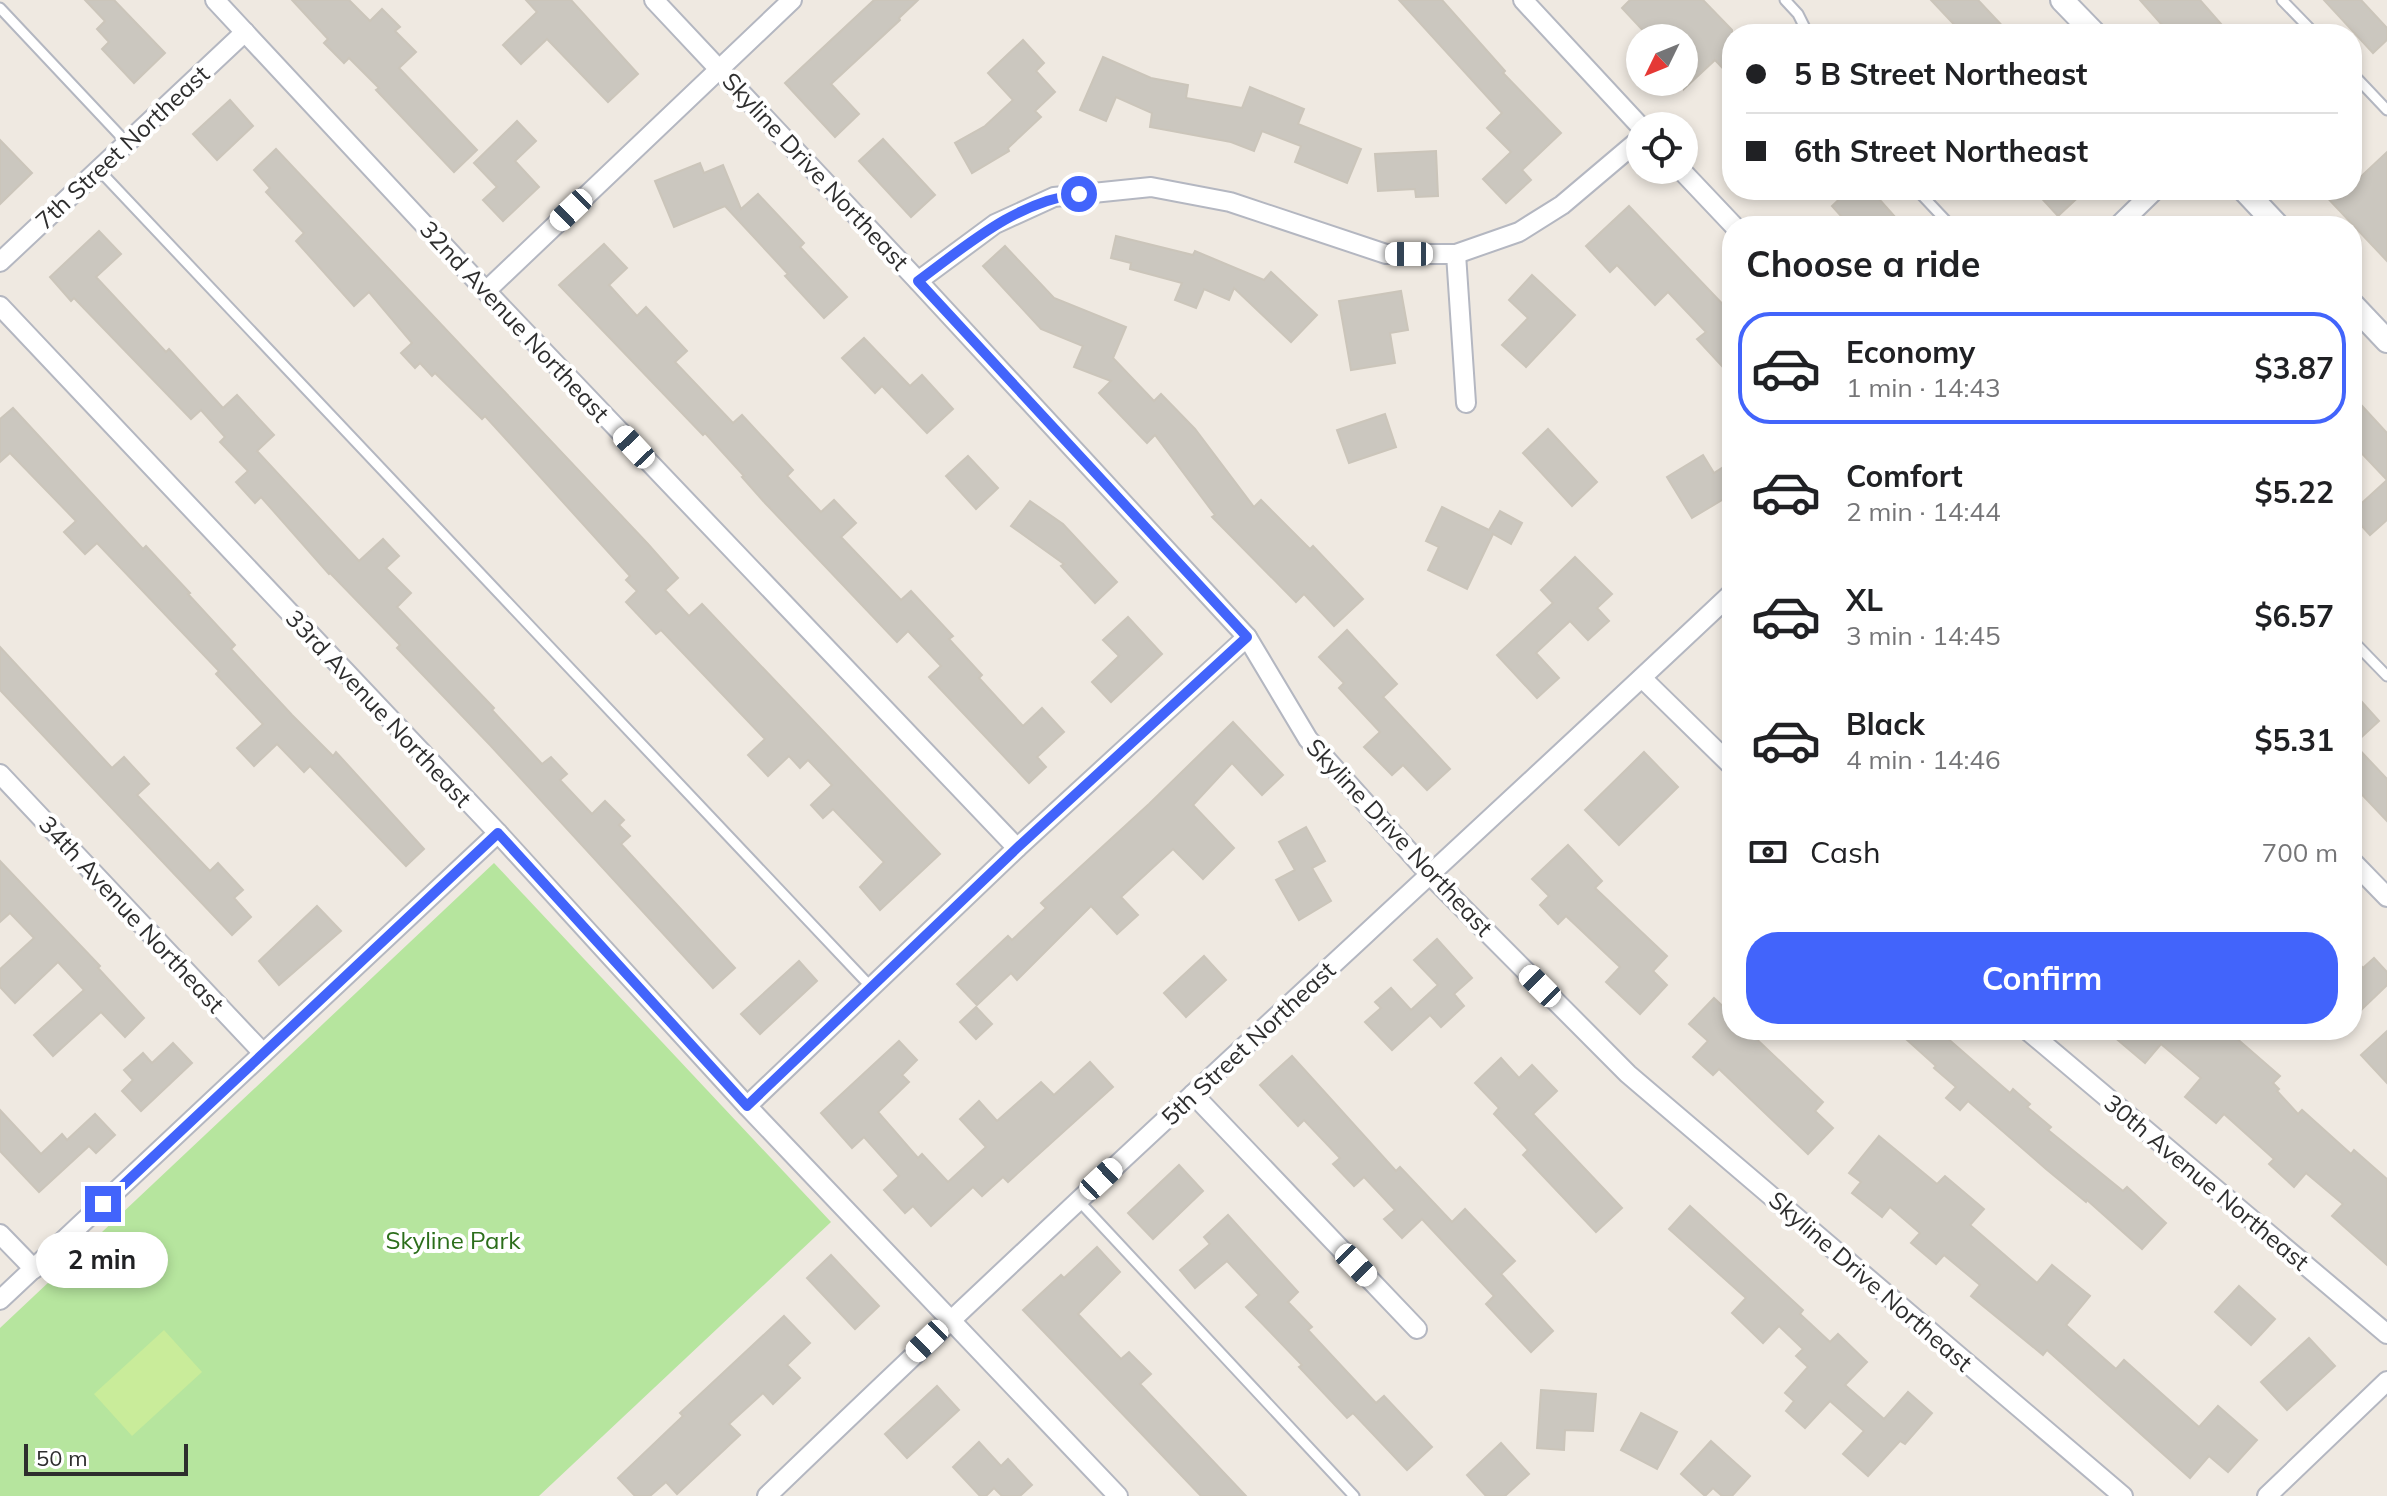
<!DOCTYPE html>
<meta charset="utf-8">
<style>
body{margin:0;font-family:Mulish,sans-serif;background:#f6f6f6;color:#202124;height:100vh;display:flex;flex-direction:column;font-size:30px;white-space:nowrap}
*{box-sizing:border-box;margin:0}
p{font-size:26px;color:#757577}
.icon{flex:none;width:44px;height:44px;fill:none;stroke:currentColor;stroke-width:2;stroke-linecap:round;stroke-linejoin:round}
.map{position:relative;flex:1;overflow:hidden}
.drawer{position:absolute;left:1722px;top:216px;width:640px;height:824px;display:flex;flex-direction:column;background:#fff;border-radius:32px;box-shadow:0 4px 12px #0003}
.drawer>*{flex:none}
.hud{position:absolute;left:1722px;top:24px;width:640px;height:176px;border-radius:32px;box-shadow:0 4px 12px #0003;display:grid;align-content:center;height:176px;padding:0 24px;background:#fff}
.needle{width:52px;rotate:227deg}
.fabs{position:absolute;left:1626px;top:24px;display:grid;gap:16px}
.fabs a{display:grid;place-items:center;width:72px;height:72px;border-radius:50%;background:#fff;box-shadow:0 4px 12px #0003;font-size:40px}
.scale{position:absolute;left:24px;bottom:20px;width:164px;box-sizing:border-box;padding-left:8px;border:4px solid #2e2e2e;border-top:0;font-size:22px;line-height:28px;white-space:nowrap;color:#2e2e2e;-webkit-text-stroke:6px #fff;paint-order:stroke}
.end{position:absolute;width:36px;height:36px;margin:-18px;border:10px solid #4264fb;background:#fff;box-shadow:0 0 0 4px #fff}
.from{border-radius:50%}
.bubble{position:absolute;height:56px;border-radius:28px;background:#fff;box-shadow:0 4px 12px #0003;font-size:26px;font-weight:700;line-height:56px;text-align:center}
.car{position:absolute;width:24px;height:48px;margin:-24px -12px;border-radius:10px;box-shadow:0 0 6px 2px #0007;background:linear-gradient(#fff 24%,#345 0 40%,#fff 0 76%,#345 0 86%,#fff 0)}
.hud b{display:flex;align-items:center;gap:28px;height:76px;font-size:30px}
.hud b+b{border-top:2px solid #e0e0e0}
.hud i{width:20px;height:20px;background:#202124}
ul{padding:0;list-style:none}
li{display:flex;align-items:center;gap:24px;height:112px;margin:0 16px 12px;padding:0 8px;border:4px solid transparent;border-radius:32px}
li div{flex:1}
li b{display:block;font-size:30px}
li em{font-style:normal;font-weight:700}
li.on{border-color:#4264fb}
li>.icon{width:72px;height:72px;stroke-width:1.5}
h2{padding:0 24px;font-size:36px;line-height:96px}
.pay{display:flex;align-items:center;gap:20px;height:88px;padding:0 24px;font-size:30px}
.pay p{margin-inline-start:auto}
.button{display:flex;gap:16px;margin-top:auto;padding:16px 24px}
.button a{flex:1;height:92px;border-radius:32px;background:#4264fb;color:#fff;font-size:32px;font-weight:700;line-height:92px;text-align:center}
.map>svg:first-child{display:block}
.green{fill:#b6e59e}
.pitch{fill:#c9ec9a}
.building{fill:#cbc7bf;stroke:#cbc5ba;stroke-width:2}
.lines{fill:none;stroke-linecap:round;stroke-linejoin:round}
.service-casing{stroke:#b4b7c1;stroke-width:13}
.minor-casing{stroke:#b4b7c1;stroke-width:22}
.tertiary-casing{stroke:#b4b7c1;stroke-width:26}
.service{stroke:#fff;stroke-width:9}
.minor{stroke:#fff;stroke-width:18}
.tertiary{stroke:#fff;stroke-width:22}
.route{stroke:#4264fb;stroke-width:10}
.labels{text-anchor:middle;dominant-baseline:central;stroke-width:8;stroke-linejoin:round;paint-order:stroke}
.street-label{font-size:24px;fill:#2e2e2e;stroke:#fff}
.park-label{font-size:24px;fill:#2c6e1b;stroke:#fff}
</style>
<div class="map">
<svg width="2387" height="1496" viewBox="0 0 2387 1496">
<rect width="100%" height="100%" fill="#efe9e1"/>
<polygon class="green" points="494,863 831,1222 539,1496 0,1496 0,1328"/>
<polygon class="pitch" points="164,1330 202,1372 132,1436 94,1394"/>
<g class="building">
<polygon points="85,0 114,0 165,53 134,83 102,49 109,42 97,29 105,21"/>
<polygon points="292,0 349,0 370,21 382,9 400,27 395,31 416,52 399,68 477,150 454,172 376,90 379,88 349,58 344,63 324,43 328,39"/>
<polygon points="526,0 571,0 638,74 608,102 547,39 521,64 503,45 537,12"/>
<polygon points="874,0 918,0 899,18 900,20 831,84 859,114 835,137 785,83"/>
<polygon points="1399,0 1442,0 1505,71 1503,73 1561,133 1522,170 1531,180 1506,203 1483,179 1511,152 1487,128 1502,113"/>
<polygon points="1630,0 1703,0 1732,30 1732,78 1715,60 1684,89 1684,38 1650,38 1622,8"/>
<polygon points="1931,0 1978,0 2010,34 1963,34"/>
<polygon points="2140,0 2200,0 2221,24 2210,34 2170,34"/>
<polygon points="2324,0 2361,0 2387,28 2387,40 2373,53"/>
<polygon points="1023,40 1044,63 1036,71 1055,92 1035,111 1041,117 1008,148 1009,151 972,173 955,143 985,126 1013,100 988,73"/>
<polygon points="1103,57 1151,78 1188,85 1186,98 1242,108 1250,87 1304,109 1298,124 1361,149 1347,183 1295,162 1301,146 1262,131 1254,151 1231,142 1150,127 1152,113 1116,97 1106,121 1080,110"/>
<polygon points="230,100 253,126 217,160 193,134"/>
<polygon points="517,121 536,141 515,161 539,187 503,221 483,200 497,187 474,163"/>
<polygon points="883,139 935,195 911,217 859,161"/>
<polygon points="0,140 32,173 0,204"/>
<polygon points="276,149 648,544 678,578 665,590 689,616 702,604 940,854 880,910 860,887 884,862 833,809 823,818 811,805 832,785 808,760 800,768 789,756 768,776 748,755 765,739 661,630 656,634 626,602 637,591 626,580 630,576 485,416 482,419 435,373 432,376 420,363 415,368 401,353 412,343 369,292 354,306 296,241 304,233 266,192 270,188 254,170"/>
<polygon points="1436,151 1438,196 1416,197 1415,189 1378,191 1375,154"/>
<polygon points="2387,152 2387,261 2320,190 2352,190 2352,185"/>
<polygon points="700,163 704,173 723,165 741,209 758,194 804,243 800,247 847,297 824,318 785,276 788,274 725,206 674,227 655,181"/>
<polygon points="1849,190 1871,190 1896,218 1888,226 1850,226 1832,206"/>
<polygon points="2034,190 2086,190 2058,216"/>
<polygon points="1629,206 1732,314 1732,377 1697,339 1706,332 1668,292 1655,305 1617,265 1610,272 1586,246"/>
<polygon points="99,231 121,254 96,277 166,352 169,349 223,408 237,395 274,435 257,451 359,561 383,539 399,556 386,568 411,593 397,607 494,708 492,710 542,764 551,757 567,774 560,780 592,814 605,801 624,820 619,825 630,836 621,844 735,968 713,988 490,745 397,648 400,645 330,573 329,574 261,497 255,503 236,482 248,471 220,442 225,437 201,410 191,419 74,298 71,301 50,277"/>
<polygon points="1116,236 1193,255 1195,251 1264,280 1271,272 1317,315 1291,342 1234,288 1229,300 1204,289 1196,308 1175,300 1182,283 1130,269 1131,263 1111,258"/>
<polygon points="604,244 627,268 609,285 637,316 646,307 687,351 675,362 733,423 742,415 793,470 787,476 821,512 834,500 856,523 841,537 901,600 911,591 953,636 949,639 982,675 979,678 1023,726 1042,708 1064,732 1037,757 1046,767 1029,783 929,677 941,666 908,631 897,642 765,503 742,477 744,476 705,433 703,435 559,285"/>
<polygon points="1005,246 1054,298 1126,327 1113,358 1154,401 1161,394 1195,429 1254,507 1261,500 1310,549 1313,546 1363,599 1334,626 1304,594 1296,602 1212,517 1215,515 1155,435 1147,443 1099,393 1111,381 1074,367 1083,346 1041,329 983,266"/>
<polygon points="1532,275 1575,315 1526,367 1502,345 1528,318 1509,300"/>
<polygon points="1401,291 1408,330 1390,333 1395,363 1351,370 1339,301"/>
<polygon points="864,338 910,386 922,375 953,409 927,433 882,386 875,393 842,358"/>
<polygon points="2352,395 2387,433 2387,520 2370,535 2352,515 2352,512 2387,480 2352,443"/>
<polygon points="13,408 143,549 146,546 190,593 188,594 235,645 231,649 292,715 333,756 336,752 424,849 406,866 310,766 304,772 277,744 254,766 237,748 263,724 216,674 219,671 97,543 85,554 64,532 76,521 10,453 0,462 0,419"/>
<polygon points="1385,414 1396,447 1349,463 1337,430"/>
<polygon points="1548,429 1597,482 1572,506 1523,453"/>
<polygon points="1703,455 1714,473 1725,466 1732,478 1732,494 1692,518 1667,477"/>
<polygon points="968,456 998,488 976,509 946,476"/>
<polygon points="1030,501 1063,524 1117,582 1095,603 1061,566 1064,564 1011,526"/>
<polygon points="1442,507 1489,530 1500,511 1522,523 1511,544 1493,534 1467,589 1428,570 1439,547 1426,541"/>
<polygon points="1575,557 1612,594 1597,608 1609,621 1588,640 1570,621 1536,653 1559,678 1537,698 1497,655 1553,603 1541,590"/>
<polygon points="1128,617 1162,654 1111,702 1092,682 1119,656 1103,640"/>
<polygon points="1347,630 1397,684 1383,697 1450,769 1427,790 1403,765 1392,775 1364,747 1380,732 1339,688 1344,683 1319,657"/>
<polygon points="0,647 112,768 124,757 149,784 137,795 210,871 218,863 243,890 234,898 251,917 232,935 0,690"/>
<polygon points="2352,691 2379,721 2354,744 2387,779 2387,821 2352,784"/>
<polygon points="1233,722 1283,775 1262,795 1232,763 1193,805 1234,848 1203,879 1173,849 1121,897 1138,915 1117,934 1091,906 1017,980 1011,973 977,1005 957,984 1008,936 1012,940 1046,908 1041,903 1149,804"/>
<polygon points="1644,752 1678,787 1619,845 1585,810"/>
<polygon points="1306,827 1325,861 1312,868 1331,901 1299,920 1276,880 1295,870 1279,842"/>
<polygon points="1568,845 1602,881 1595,888 1667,956 1653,971 1667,985 1640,1014 1606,982 1620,967 1566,916 1558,924 1540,905 1549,896 1532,879"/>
<polygon points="0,861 100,966 98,968 144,1018 125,1037 101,1012 53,1056 34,1035 84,990 58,962 15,1003 0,987 0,969 34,938 10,913 0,922"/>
<polygon points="317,906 341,931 279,985 259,961"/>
<polygon points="1437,939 1472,978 1454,994 1464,1006 1441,1027 1430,1015 1392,1050 1365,1022 1381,1008 1375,1002 1391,988 1411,1010 1438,985 1414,960"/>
<polygon points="1204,956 1226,980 1186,1017 1164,993"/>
<polygon points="2352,956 2363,968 2374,958 2387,972 2387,985 2361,1010 2352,1001"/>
<polygon points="799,961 817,981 760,1034 741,1014"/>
<polygon points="1714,998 1732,1015 1732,1030 1747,1030 1823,1102 1815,1111 1833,1128 1808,1154 1719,1069 1713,1075 1693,1057 1708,1041 1689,1024"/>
<polygon points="976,1007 992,1024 976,1039 960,1022"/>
<polygon points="1896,1030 1938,1030 2010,1093 2013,1089 2030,1104 2027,1107 2051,1127 2048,1130 2123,1191 2127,1187 2166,1223 2142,1249 2087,1200 2086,1202 2046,1169 1968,1101 1960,1110 1946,1098 1956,1087 1934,1068 1936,1066"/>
<polygon points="2106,1030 2227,1030 2280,1076 2273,1083 2279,1089 2277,1091 2298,1114 2302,1110 2351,1154 2354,1150 2387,1179 2387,1265 2332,1216 2343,1204 2306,1173 2294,1187 2269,1164 2274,1159 2224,1114 2216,1123 2185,1097 2201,1078 2161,1044 2145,1063"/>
<polygon points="2387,1031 2387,1083 2361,1055"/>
<polygon points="899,1041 917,1060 902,1075 909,1082 878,1112 918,1158 922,1154 948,1182 986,1147 960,1119 979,1101 997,1121 1041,1082 1054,1095 1090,1062 1113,1087 1008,1182 1003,1177 982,1196 973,1187 931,1226 913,1206 905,1213 884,1190 899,1176 864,1137 852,1148 821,1113"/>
<polygon points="173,1043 192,1063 141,1111 122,1091 133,1080 124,1070 143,1053 152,1063"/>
<polygon points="1292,1056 1396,1171 1400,1167 1452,1222 1465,1209 1515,1261 1501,1274 1553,1331 1531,1352 1486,1304 1494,1296 1422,1219 1402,1238 1384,1219 1395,1210 1364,1177 1354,1186 1333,1164 1340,1158 1304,1120 1298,1126 1260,1085"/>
<polygon points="1501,1058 1519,1078 1532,1065 1557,1091 1533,1114 1622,1208 1596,1232 1523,1155 1528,1150 1494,1114 1499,1108 1475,1083"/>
<polygon points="0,1110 41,1154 62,1134 67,1140 95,1114 115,1135 96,1153 89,1146 39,1192 0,1151"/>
<polygon points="1879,1136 1937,1184 1945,1176 1984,1209 1970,1225 2037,1283 2052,1265 2090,1296 2066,1325 2116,1369 2124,1360 2199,1427 2218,1406 2257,1440 2228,1472 2209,1456 2190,1478 2047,1350 2043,1355 1971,1296 1980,1285 1944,1255 1936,1264 1911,1243 1920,1233 1890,1207 1882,1217 1852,1193 1861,1182 1849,1173"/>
<polygon points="1179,1165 1203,1191 1153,1239 1128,1213"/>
<polygon points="1690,1206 1803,1310 1800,1314 1830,1342 1838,1334 1867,1362 1845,1385 1884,1419 1908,1392 1932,1413 1905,1444 1900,1441 1868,1476 1843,1454 1864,1431 1830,1401 1805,1428 1786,1411 1794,1401 1785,1393 1808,1367 1796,1356 1803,1349 1779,1326 1763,1343 1732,1313 1746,1298 1669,1229"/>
<polygon points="1228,1215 1298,1292 1288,1302 1312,1327 1308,1330 1376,1403 1384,1396 1432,1447 1407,1470 1353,1413 1347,1418 1299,1367 1302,1365 1246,1307 1259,1295 1227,1261 1195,1288 1180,1270 1210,1244 1204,1237"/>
<polygon points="1097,1247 1120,1272 1078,1314 1121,1359 1129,1352 1151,1374 1140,1384 1246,1496 1201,1496 1023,1310 1061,1275 1064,1278"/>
<polygon points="831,1255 879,1306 855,1329 807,1278"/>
<polygon points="2239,1286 2275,1319 2251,1345 2215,1312"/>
<polygon points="784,1316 810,1343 787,1365 800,1378 773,1404 763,1393 729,1424 740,1435 677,1494 666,1482 650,1496 635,1496 618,1478 683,1416 680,1413"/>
<polygon points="2309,1338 2335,1366 2287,1410 2261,1382"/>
<polygon points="937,1386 959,1410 907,1458 885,1434"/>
<polygon points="1541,1390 1596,1394 1593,1431 1565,1430 1564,1450 1537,1448"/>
<polygon points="1641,1413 1677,1432 1657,1469 1621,1450"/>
<polygon points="1711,1441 1750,1476 1732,1496 1722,1496 1713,1488 1705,1496 1681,1474"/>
<polygon points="979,1442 1001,1466 1008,1459 1032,1485 1020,1496 1002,1496 994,1488 986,1496 980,1496 953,1467"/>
<polygon points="1501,1443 1529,1474 1505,1496 1486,1496 1467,1475"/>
</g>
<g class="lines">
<defs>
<g id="service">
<polyline points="1785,0 1798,14 1808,34"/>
<polyline points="2282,0 2315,34"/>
<polyline points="0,8 127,143"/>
<polyline points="2352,73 2387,110"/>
<polyline points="99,170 871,987"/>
<polyline points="1917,190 1951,226"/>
<polyline points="2352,640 2387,676"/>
<polyline points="1078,1200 1354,1496"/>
</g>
<g id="minor">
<polyline points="215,0 486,291 1017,848"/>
<polyline points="654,0 918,281 1247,637 1308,739 1431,876 1628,1074 2123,1496"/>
<polyline points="1523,0 1640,126"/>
<polyline points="1681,170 1734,226"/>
<polyline points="2118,226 2155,190"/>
<polyline points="1456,254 1466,403"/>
<polyline points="0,262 245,32"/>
<polyline points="918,281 995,224 1054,197 1151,187 1230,202 1386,254 1456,254 1519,232 1562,205 1640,139"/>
<polyline points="486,291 792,0"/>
<polyline points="0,306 498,833 747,1106 1118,1496"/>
<polyline points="1642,678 1732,766"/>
<polyline points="0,774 263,1053"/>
<polyline points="2352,861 2387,897"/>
<polyline points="2027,1030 2387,1334"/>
<polyline points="1193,1094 1417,1329"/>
<polyline points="747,1106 1017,848 1247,637"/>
<polyline points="0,1234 34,1269"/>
<polyline points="0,1300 498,833"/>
<path d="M767,1496C1084,1190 1411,895 1732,593"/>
<polyline points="2267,1496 2387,1381"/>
</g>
<g id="tertiary">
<polyline points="2062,0 2095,34"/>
<polyline points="2244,190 2278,226"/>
<polyline points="2352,304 2387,341"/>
</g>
</defs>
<use href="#service" class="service-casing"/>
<use href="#minor" class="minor-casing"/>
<use href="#tertiary" class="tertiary-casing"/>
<use href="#service" class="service"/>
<use href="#minor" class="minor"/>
<use href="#tertiary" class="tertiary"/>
</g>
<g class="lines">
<path class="route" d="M103,1204L498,833L747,1106L1017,848L1247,637L918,281C967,245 1017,201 1079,194"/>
</g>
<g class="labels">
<g class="street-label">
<text transform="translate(122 147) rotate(-43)">7th Street Northeast</text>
<text transform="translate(816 171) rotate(47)">Skyline Drive Northeast</text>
<text transform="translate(515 321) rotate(47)">32nd Avenue Northeast</text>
<text transform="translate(379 708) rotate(47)">33rd Avenue Northeast</text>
<text transform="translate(1400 837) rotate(47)">Skyline Drive Northeast</text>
<text transform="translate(132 914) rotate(47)">34th Avenue Northeast</text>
<text transform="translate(1248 1043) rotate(-43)">5th Street Northeast</text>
<text transform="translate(2207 1182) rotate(40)">30th Avenue Northeast</text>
<text transform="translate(1871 1281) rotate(41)">Skyline Drive Northeast</text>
</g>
<g class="park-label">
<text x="453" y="1240">Skyline Park</text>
</g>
</g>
</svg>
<div class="fabs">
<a><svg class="needle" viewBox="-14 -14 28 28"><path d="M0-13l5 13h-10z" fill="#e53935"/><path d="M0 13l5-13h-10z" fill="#757577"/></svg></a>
<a><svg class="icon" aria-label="locate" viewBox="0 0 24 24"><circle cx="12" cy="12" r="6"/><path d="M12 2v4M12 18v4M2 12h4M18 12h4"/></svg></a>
</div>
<div class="scale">50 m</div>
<i class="end from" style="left:1079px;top:194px"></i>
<i class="end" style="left:103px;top:1204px"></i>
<div class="bubble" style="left:36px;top:1232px;width:132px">2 min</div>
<i class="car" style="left:571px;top:210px;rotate:226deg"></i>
<i class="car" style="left:1409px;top:254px;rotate:270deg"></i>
<i class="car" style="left:634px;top:447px;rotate:317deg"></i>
<i class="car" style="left:1540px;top:986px;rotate:315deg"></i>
<i class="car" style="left:1101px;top:1179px;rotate:47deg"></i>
<i class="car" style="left:1356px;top:1265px;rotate:136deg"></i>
<i class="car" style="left:927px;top:1341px;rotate:226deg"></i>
<div class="hud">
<b><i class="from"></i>5 B Street Northeast</b>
<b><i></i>6th Street Northeast</b>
</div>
<section class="drawer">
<h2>Choose a ride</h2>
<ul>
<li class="on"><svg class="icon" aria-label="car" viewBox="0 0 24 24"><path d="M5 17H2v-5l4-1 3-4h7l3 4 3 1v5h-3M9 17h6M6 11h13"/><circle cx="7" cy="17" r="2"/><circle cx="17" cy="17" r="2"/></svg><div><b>Economy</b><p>1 min · 14:43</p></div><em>$3.87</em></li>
<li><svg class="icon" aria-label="car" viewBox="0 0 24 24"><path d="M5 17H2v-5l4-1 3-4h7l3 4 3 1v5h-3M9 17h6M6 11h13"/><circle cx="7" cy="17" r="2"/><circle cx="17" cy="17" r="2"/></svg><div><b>Comfort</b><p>2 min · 14:44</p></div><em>$5.22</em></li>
<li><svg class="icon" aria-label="car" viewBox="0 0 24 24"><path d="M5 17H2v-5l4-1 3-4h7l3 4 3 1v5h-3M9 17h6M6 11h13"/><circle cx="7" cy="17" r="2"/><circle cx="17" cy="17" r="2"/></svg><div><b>XL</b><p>3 min · 14:45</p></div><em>$6.57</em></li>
<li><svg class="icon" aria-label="car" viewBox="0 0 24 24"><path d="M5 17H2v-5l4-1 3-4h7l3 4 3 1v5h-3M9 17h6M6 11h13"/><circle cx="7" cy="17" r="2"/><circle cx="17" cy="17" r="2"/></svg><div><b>Black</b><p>4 min · 14:46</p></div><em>$5.31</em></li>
</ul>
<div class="pay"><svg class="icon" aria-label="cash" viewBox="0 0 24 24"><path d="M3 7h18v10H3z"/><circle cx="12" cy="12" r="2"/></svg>Cash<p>700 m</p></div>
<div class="button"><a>Confirm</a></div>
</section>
</div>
